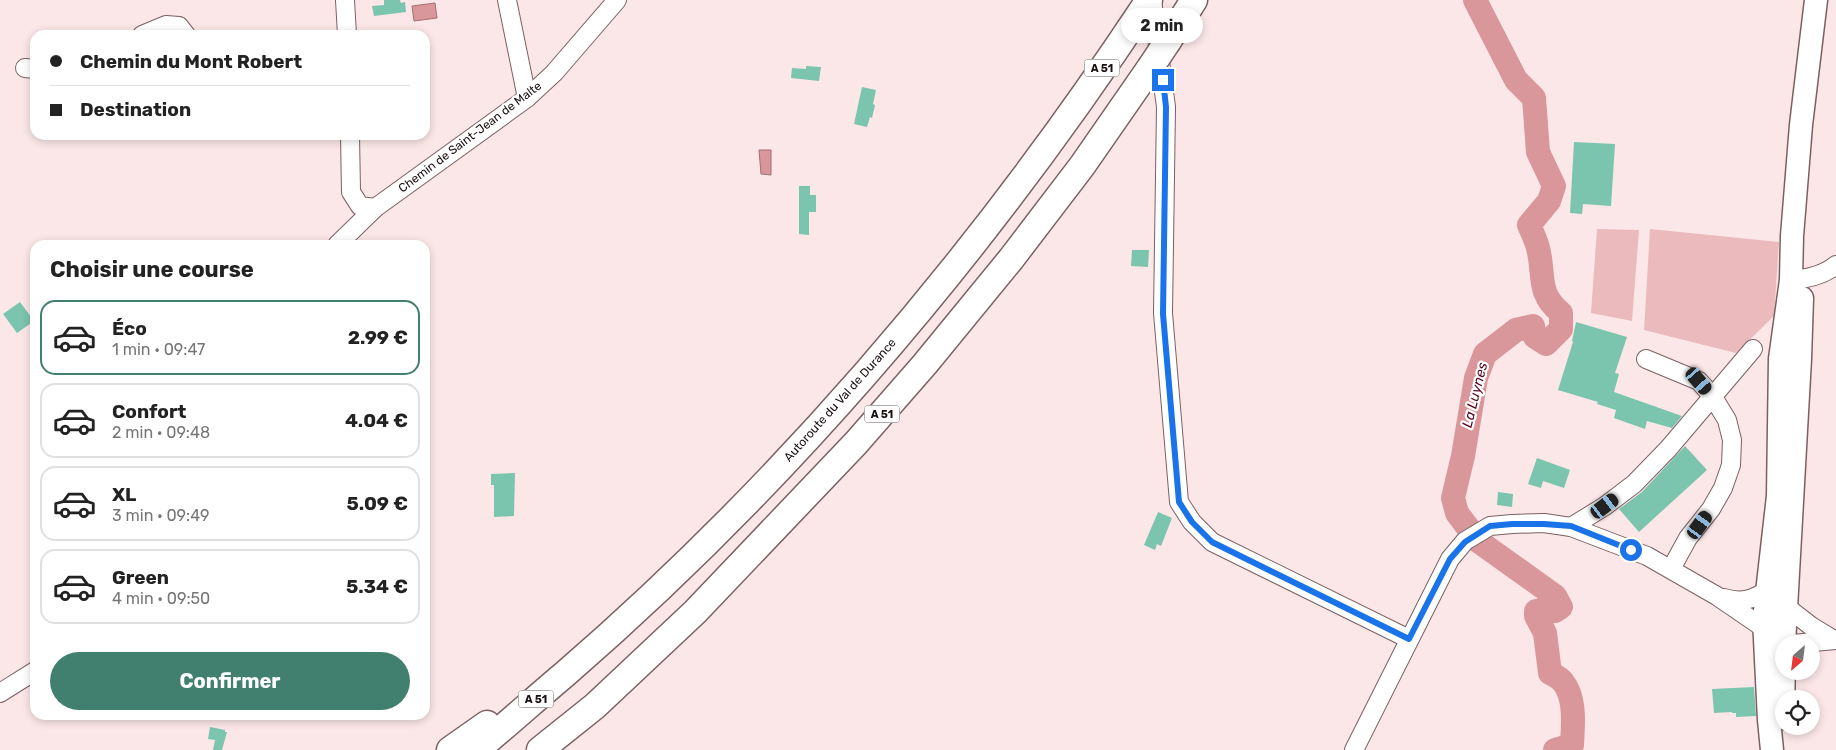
<!DOCTYPE html>
<html lang="fr">
<meta charset="utf-8">
<style>
body{margin:0;font-family:Rubik,sans-serif;background:#f2f2f2;color:#222;height:100vh;display:flex;flex-direction:column;font-size:19px;white-space:nowrap}
*{box-sizing:border-box;margin:0}
p{font-size:16px;color:#767676}
.icon{flex:none;width:28px;height:28px;fill:none;stroke:currentColor;stroke-width:2;stroke-linecap:round;stroke-linejoin:round}
.map{position:relative;flex:1;overflow:hidden}
.details{position:absolute;left:30px;top:240px;width:400px;height:480px;display:flex;flex-direction:column;background:#fff;border-radius:15px;box-shadow:0 2px 8px #0003}
.details>*{flex:none}
.top-card{position:absolute;left:30px;top:30px;width:400px;height:110px;border-radius:15px;box-shadow:0 2px 8px #0003;display:grid;align-content:center;height:110px;padding:0 20px;background:#fff}
.needle{width:32px;rotate:208deg}
.controls{position:absolute;left:1775px;top:635px;display:grid;gap:10px}
.controls a{display:grid;place-items:center;width:45px;height:45px;border-radius:50%;background:#fff;box-shadow:0 2px 8px #0003;font-size:25px}
.end{position:absolute;width:22px;height:22px;margin:-11px;border:6px solid #1a73e8;background:#fff;box-shadow:0 0 0 2px #fff}
.from{border-radius:50%}
.bubble{position:absolute;height:35px;border-radius:18px;background:#fff;box-shadow:0 2px 8px #0003;font-size:16px;font-weight:700;line-height:35px;text-align:center}
.car{position:absolute;width:15px;height:30px;margin:-15px -8px;border-radius:6px;box-shadow:0 0 4px 1px #0007;background:linear-gradient(#222 24%,#8ab4d8 0 40%,#222 0 76%,#8ab4d8 0 86%,#222 0)}
.top-card b{display:flex;align-items:center;gap:18px;height:48px;font-size:19px}
.top-card b+b{border-top:1px solid #e0e0e0}
.top-card i{width:12px;height:12px;background:#222}
ul{padding:0;list-style:none}
li{display:flex;align-items:center;gap:15px;height:75px;margin:0 10px 8px;padding:0 10px;border:2px solid #e0e0e0;border-radius:15px}
li div{flex:1}
li b{display:block;font-size:19px}
li em{font-style:normal;font-weight:700}
li.current{border-color:#41806e}
li>.icon{width:45px;height:45px;stroke-width:1.5}
h2{padding:0 20px;font-size:22px;line-height:60px}
.button{display:flex;gap:10px;margin-top:auto;padding:10px 20px}
.button a{flex:1;height:58px;border-radius:30px;background:#41806e;color:#fff;font-size:20px;font-weight:700;line-height:58px;text-align:center}
.map>svg:first-child{display:block}
.green{fill:#ebbabc}
.water{fill:#da979b;stroke:#a16f72}
.lines{fill:none;stroke-linecap:round;stroke-linejoin:round}
.river{stroke:#da979b;stroke-width:24}
.building{fill:#7bc4ae}
.minor-casing{stroke:#7b6061;stroke-width:20}
.major-casing{stroke:#7b6061;stroke-width:25}
.highway-casing{stroke:#7b6061;stroke-width:29}
.minor{stroke:#fff;stroke-width:18}
.major{stroke:#fff;stroke-width:22}
.highway{stroke:#fff;stroke-width:26}
.highway-bridge-casing{stroke:#7b6061;stroke-width:29;stroke-linecap:butt}
.highway-bridge{stroke:#fff;stroke-width:26}
.route{stroke:#1a73e8;stroke-width:6}
.labels{text-anchor:middle;dominant-baseline:central;stroke-width:4.5;stroke-linejoin:round;paint-order:stroke}
.shield{fill:#fff;stroke:#5f5859;stroke-width:1}
.shield-label{font-size:11px;font-weight:bold;fill:#1b1112}
.street-label{font-size:12px;fill:#1b1112;stroke:#fff}
.water-label{font-size:14px;font-style:italic;fill:#550318;stroke:#fff}
</style>
<div class="map">
<svg width="1836" height="750" viewBox="0 0 1836 750">
<rect width="100%" height="100%" fill="#fbe7e8"/>
<g class="green">
<polygon points="1597,229 1639,230 1632,321 1591,313"/>
<polygon points="1650,229 1779,242 1774,316 1736,353 1644,330"/>
</g>
<g class="water">
<polygon points="435,3 437,18 414,21 412,6"/>
<polygon points="759,150 771,150 771,175 761,174"/>
</g>
<g class="lines">
<path class="river" d="M1475,0L1516,80L1534,98L1538,152L1554,186L1549,201L1529,225C1532,232 1536,240 1538,248C1545,274 1536,293 1561,313V329L1546,344L1535,337L1533,326L1516,330L1485,354L1476,378L1463,456L1453,498L1457,513L1478,541L1555,596L1561,607L1555,611L1546,610L1536,611V616L1545,633L1550,673C1554,675 1560,678 1563,682C1576,698 1573,725 1572,745L1555,750"/>
</g>
<g class="building">
<polygon points="384,0 400,0 401,3 405,2 406,12 374,16 372,6 384,5"/>
<polygon points="806,66 821,67 819,81 791,78 792,68 806,69"/>
<polygon points="862,87 876,90 873,104 875,105 872,118 870,117 867,127 854,124"/>
<polygon points="1574,142 1615,144 1611,206 1583,204 1582,214 1570,213"/>
<polygon points="799,186 810,186 810,195 816,195 816,212 809,212 809,235 799,234"/>
<polygon points="1132,250 1149,250 1148,267 1131,266"/>
<polygon points="20,302 34,321 17,333 3,314"/>
<polygon points="1576,322 1627,337 1615,373 1619,374 1614,392 1682,416 1672,428 1647,421 1645,429 1614,418 1616,410 1597,404 1598,402 1558,390 1573,342 1572,341"/>
<polygon points="1685,446 1707,470 1639,532 1619,509 1642,492"/>
<polygon points="1537,458 1570,470 1564,488 1543,481 1541,488 1528,484"/>
<polygon points="515,473 514,516 494,517 494,485 491,485 491,474"/>
<polygon points="1498,492 1513,494 1512,507 1497,505"/>
<polygon points="1158,512 1172,518 1161,546 1157,544 1155,550 1144,545"/>
<polygon points="1754,687 1756,716 1736,717 1736,713 1732,713 1732,712 1714,713 1712,689"/>
<polygon points="210,727 225,730 225,732 227,732 222,750 213,750 215,740 208,739"/>
</g>
<g class="lines">
<defs>
<g id="minor">
<polyline points="345,0 347,35"/>
<polyline points="507,0 527,98"/>
<polyline points="1152,0 1166,107 1163,313 1179,502 1192,522 1212,542 1409,639"/>
<polyline points="142,35 166,25 179,26 186,35"/>
<polyline points="25,68 35,69"/>
<polyline points="350,135 351,192 360,206 375,208"/>
<polyline points="337,245 375,208 527,98 554,73 617,0"/>
<path d="M1791,280C1806,279 1824,275 1836,265"/>
<polyline points="1646,359 1699,381 1713,397 1727,420 1732,440 1731,465 1723,488 1711,509 1688,538 1671,569"/>
<polyline points="1571,527 1605,506 1634,484 1668,449 1753,349"/>
<path d="M1724,598C1741,603 1752,600 1766,591L1811,626L1834,640"/>
<polyline points="1792,644 1836,640"/>
<polyline points="0,693 35,671"/>
<polyline points="1354,750 1450,559 1465,541 1490,526 1512,524 1544,523 1571,527 1647,556 1717,596 1771,633"/>
</g>
<g id="major">
<polyline points="1784,644 1800,359 1802,298"/>
<polyline points="1783,718 1784,656"/>
<polyline points="1772,750 1769,720 1764,619 1778,496 1780,359 1791,280 1792,236 1801,125 1816,0"/>
</g>
<g id="highway">
<polyline points="1168,41 1194,0"/>
<polyline points="450,750 487,724"/>
<path d="M476,750C506,726 535,699 565,674C790,479 985,248 1149,0"/>
<polyline points="540,750 595,706 695,612 856,443 925,364 1011,259 1082,166 1150,68"/>
</g>
</defs>
<use href="#minor" class="minor-casing"/>
<use href="#major" class="major-casing"/>
<use href="#highway" class="highway-casing"/>
<use href="#minor" class="minor"/>
<use href="#major" class="major"/>
<use href="#highway" class="highway"/>
<defs>
<polyline id="highway-bridge" points="1150,68 1168,41"/>
</defs>
<use href="#highway-bridge" class="highway-bridge-casing"/>
<use href="#highway-bridge" class="highway-bridge"/>
</g>
<g class="lines">
<polyline class="route" points="1163,80 1166,107 1163,314 1179,502 1192,522 1212,542 1409,639 1450,559 1465,542 1490,526 1512,524 1544,524 1571,526 1631,550"/>
</g>
<g class="labels">
<g class="shield">
<rect x="1084.5" y="59.5" width="35" height="17" rx="4"/>
<rect x="864.5" y="405.5" width="35" height="17" rx="4"/>
<rect x="518.5" y="690.5" width="35" height="17" rx="4"/>
</g>
<g class="shield-label">
<text x="1102" y="68">A 51</text>
<text x="882" y="414">A 51</text>
<text x="536" y="699">A 51</text>
</g>
<g class="street-label">
<text transform="translate(470 137) rotate(-37)">Chemin de Saint-Jean de Malte</text>
<text transform="translate(840 400) rotate(-48)">Autoroute du Val de Durance</text>
</g>
<g class="water-label">
<text transform="translate(1475 395) rotate(-76)">La Luynes</text>
</g>
</g>
</svg>
<div class="controls">
<a><svg class="needle" viewBox="-14 -14 28 28"><path d="M0-13l5 13h-10z" fill="#e53935"/><path d="M0 13l5-13h-10z" fill="#767676"/></svg></a>
<a><svg class="icon" aria-label="locate" viewBox="0 0 24 24"><circle cx="12" cy="12" r="6"/><path d="M12 2v4M12 18v4M2 12h4M18 12h4"/></svg></a>
</div>
<i class="end from" style="left:1631px;top:550px"></i>
<i class="end" style="left:1163px;top:80px"></i>
<div class="bubble" style="left:1121px;top:8px;width:82px">2 min</div>
<i class="car" style="left:1699px;top:381px;rotate:139deg"></i>
<i class="car" style="left:1605px;top:506px;rotate:53deg"></i>
<i class="car" style="left:1700px;top:525px;rotate:36deg"></i>
<div class="top-card">
<b><i class="from"></i>Chemin du Mont Robert</b>
<b><i></i>Destination</b>
</div>
<section class="details">
<h2>Choisir une course</h2>
<ul>
<li class="current"><svg class="icon" aria-label="car" viewBox="0 0 24 24"><path d="M5 17H2v-5l4-1 3-4h7l3 4 3 1v5h-3M9 17h6M6 11h13"/><circle cx="7" cy="17" r="2"/><circle cx="17" cy="17" r="2"/></svg><div><b>Éco</b><p>1 min · 09:47</p></div><em>2.99 €</em></li>
<li><svg class="icon" aria-label="car" viewBox="0 0 24 24"><path d="M5 17H2v-5l4-1 3-4h7l3 4 3 1v5h-3M9 17h6M6 11h13"/><circle cx="7" cy="17" r="2"/><circle cx="17" cy="17" r="2"/></svg><div><b>Confort</b><p>2 min · 09:48</p></div><em>4.04 €</em></li>
<li><svg class="icon" aria-label="car" viewBox="0 0 24 24"><path d="M5 17H2v-5l4-1 3-4h7l3 4 3 1v5h-3M9 17h6M6 11h13"/><circle cx="7" cy="17" r="2"/><circle cx="17" cy="17" r="2"/></svg><div><b>XL</b><p>3 min · 09:49</p></div><em>5.09 €</em></li>
<li><svg class="icon" aria-label="car" viewBox="0 0 24 24"><path d="M5 17H2v-5l4-1 3-4h7l3 4 3 1v5h-3M9 17h6M6 11h13"/><circle cx="7" cy="17" r="2"/><circle cx="17" cy="17" r="2"/></svg><div><b>Green</b><p>4 min · 09:50</p></div><em>5.34 €</em></li>
</ul>
<div class="button"><a>Confirmer</a></div>
</section>
</div>
